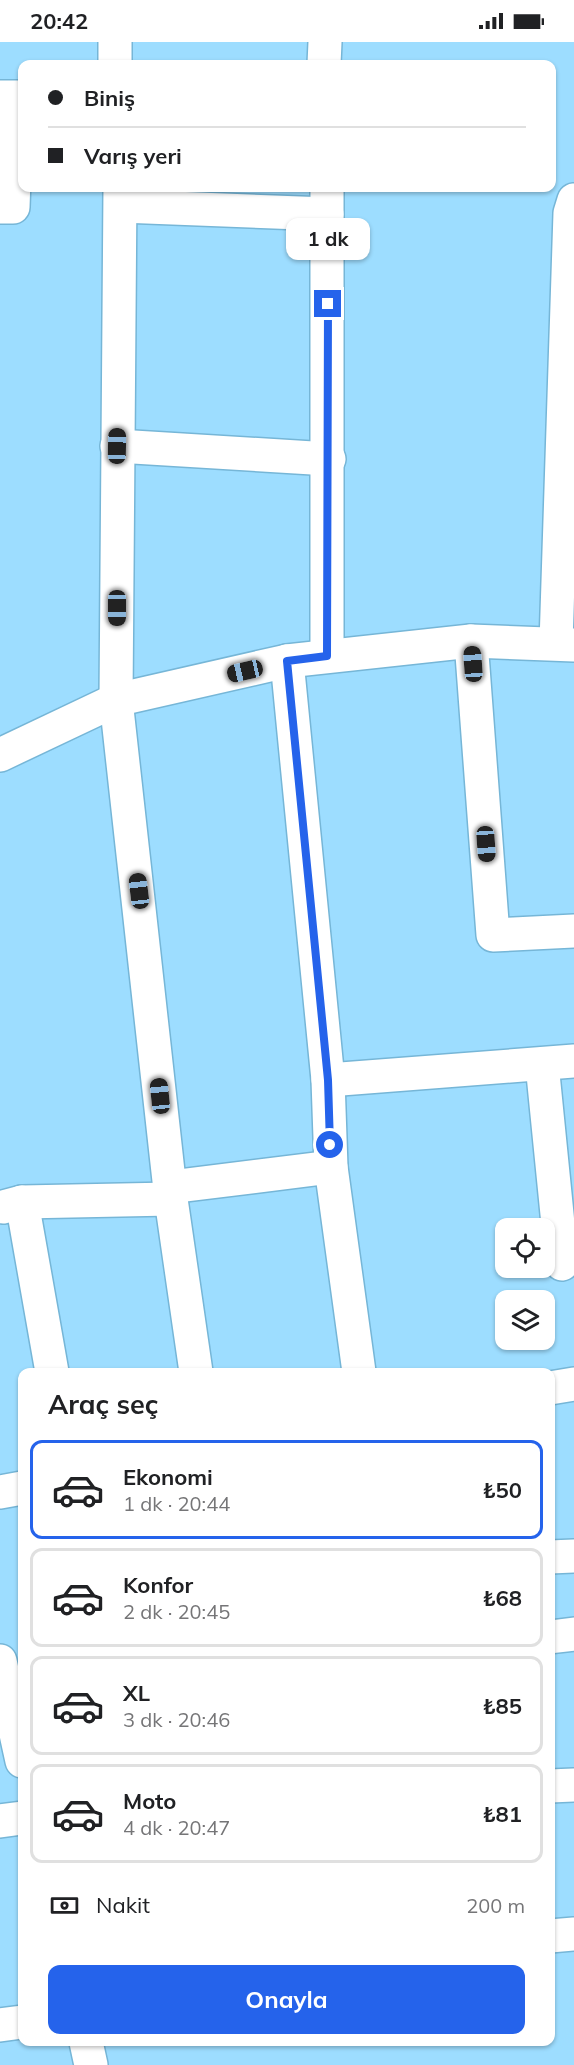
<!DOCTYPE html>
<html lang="tr">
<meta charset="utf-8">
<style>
body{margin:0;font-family:Mulish,sans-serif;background:#f6f6f6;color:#202124;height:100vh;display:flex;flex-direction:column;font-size:22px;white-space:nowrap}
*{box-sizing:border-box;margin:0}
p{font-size:20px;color:#757577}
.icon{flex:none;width:33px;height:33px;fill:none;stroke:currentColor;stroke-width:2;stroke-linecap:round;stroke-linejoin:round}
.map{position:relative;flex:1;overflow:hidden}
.sheet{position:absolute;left:18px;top:1326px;width:537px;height:678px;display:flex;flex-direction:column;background:#fff;border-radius:12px;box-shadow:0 2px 4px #0004}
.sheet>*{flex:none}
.hud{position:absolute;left:18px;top:18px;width:538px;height:132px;border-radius:12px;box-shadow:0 2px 4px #0004;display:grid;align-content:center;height:132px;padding:0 30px;background:#fff}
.tools{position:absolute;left:495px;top:1176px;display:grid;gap:12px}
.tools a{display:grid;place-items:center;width:60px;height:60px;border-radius:12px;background:#fff;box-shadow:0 2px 4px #0004;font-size:30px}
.end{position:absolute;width:27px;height:27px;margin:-14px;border:8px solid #2563eb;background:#fff;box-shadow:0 0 0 3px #fff}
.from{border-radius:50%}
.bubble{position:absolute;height:42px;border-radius:12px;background:#fff;box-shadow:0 2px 4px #0004;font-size:20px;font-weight:700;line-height:42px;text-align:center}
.car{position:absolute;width:18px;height:36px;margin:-18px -9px;border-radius:8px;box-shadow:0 0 4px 2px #0007;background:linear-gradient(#222 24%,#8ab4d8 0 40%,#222 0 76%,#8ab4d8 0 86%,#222 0)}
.hud b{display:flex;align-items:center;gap:21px;height:57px;font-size:22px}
.hud b+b{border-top:2px solid #e0e0e0}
.hud i{width:15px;height:15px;background:#202124}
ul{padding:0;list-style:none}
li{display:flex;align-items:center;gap:18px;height:99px;margin:0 12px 9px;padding:0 18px;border:3px solid #e0e0e0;border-radius:12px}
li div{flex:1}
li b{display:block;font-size:22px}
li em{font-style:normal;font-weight:700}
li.on{border-color:#2563eb}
li>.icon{width:54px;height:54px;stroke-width:1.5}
h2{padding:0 30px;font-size:27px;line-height:72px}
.pay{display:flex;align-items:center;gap:15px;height:66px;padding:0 30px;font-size:22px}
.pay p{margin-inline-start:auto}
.button{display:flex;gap:12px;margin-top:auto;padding:12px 30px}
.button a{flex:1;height:69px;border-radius:12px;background:#2563eb;color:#fff;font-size:24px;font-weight:700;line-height:69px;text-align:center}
.status{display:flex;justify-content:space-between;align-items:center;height:42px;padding:0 30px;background:#fff;direction:ltr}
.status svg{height:16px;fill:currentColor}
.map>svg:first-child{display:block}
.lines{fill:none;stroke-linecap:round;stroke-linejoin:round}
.minor-casing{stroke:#76b6d7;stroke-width:36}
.major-casing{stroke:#76b6d7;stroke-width:36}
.minor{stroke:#fff;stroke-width:33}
.major{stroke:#fff;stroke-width:33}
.route{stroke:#2563eb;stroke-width:8}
</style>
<div class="status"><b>20:42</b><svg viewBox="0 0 49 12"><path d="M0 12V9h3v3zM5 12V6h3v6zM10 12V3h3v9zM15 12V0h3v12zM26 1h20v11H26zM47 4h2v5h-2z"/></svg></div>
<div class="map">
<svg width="574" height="2023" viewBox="0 0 574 2023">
<rect width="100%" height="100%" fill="#9dddff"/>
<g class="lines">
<defs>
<g id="minor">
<polyline points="115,0 115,22"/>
<polyline points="324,22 325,0"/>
<polyline points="0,55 17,55 13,165 0,165"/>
<polyline points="120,146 116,658 171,1157 196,1330"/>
<polyline points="327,146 327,614"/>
<polyline points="121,164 327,172"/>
<polyline points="117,404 329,417"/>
<polyline points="471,599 493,893 574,889"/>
<polyline points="556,601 570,171 574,158"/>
<polyline points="287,619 328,1038 331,1125 359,1330"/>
<polyline points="0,713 116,658 287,619 471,599 574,603"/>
<polyline points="542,1022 562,1222"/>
<polyline points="328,1038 574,1019"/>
<polyline points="170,1145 331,1125"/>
<polyline points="22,1160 52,1330"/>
<polyline points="3,1165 22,1160 171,1157"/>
<polyline points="550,1346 574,1342"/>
<polyline points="0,1450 22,1446"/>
<polyline points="550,1515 574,1514"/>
<polyline points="550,1595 574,1592"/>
<polyline points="550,1744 574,1743"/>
<polyline points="0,1779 22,1776"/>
<polyline points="550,1894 574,1892"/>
<polyline points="0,1983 22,1980"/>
</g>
<g id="major">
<polyline points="0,1619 22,1719"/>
<polyline points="86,2000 91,2023"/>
</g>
</defs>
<use href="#minor" class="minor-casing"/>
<use href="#major" class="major-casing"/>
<use href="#minor" class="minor"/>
<use href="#major" class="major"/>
</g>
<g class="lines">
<polyline class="route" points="328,262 327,614 287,619 328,1038 330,1103"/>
</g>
</svg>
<div class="tools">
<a><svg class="icon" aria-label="locate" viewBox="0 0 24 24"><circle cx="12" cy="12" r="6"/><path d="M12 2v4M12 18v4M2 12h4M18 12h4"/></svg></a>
<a><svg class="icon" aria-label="layers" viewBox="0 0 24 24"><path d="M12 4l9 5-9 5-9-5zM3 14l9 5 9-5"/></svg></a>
</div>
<i class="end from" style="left:330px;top:1103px"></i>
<i class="end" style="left:328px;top:262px"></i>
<div class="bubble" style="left:286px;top:176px;width:84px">1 dk</div>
<i class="car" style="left:117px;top:404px;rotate:1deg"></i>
<i class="car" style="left:117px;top:566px;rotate:180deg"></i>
<i class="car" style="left:473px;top:622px;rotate:356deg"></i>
<i class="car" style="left:245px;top:629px;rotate:257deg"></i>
<i class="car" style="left:486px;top:802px;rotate:176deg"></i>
<i class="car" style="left:139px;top:849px;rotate:353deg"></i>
<i class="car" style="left:160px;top:1054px;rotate:354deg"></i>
<div class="hud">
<b><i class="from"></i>Biniş</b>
<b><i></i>Varış yeri</b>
</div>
<section class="sheet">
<h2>Araç seç</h2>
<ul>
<li class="on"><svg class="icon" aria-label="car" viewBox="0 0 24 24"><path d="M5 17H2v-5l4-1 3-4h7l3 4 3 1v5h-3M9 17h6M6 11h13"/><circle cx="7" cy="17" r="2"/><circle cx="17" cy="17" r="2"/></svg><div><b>Ekonomi</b><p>1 dk · 20:44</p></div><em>₺50</em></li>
<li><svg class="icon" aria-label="car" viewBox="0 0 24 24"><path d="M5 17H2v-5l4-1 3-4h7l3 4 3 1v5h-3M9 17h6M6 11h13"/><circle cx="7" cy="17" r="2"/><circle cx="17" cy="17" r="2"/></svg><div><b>Konfor</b><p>2 dk · 20:45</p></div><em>₺68</em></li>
<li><svg class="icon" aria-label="car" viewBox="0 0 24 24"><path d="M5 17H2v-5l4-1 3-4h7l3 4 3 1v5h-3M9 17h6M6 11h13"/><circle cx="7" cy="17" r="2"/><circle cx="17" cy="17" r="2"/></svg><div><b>XL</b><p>3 dk · 20:46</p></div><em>₺85</em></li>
<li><svg class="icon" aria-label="car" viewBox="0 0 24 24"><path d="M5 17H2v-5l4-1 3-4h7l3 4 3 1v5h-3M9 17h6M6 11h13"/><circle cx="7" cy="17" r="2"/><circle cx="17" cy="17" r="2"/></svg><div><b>Moto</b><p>4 dk · 20:47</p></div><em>₺81</em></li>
</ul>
<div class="pay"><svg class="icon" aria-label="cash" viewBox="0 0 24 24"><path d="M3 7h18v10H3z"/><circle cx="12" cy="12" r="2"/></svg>Nakit<p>200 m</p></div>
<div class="button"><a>Onayla</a></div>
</section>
</div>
